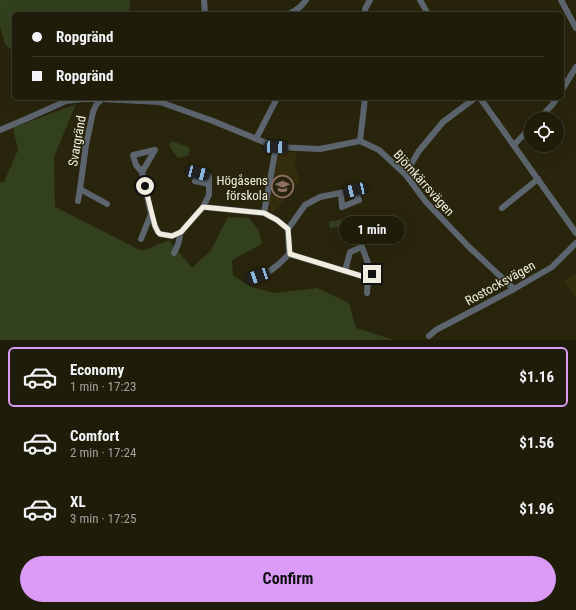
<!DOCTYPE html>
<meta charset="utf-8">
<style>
body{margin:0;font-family:"Roboto Condensed",sans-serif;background:#2c2918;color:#f1f3f6;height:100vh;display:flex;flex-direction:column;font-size:15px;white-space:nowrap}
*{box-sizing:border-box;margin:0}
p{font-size:13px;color:#a1a19c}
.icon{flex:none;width:22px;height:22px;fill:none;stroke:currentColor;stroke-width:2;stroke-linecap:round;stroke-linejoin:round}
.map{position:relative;height:340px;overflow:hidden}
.panel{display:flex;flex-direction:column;background:#1f1c0a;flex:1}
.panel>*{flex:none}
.guide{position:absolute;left:12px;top:12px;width:552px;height:88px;border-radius:6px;box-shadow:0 4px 16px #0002,0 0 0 1px #3c3a2b;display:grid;align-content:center;height:88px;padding:0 20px;background:#1f1c0a}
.buttons{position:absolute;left:524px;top:112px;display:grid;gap:8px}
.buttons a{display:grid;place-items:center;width:40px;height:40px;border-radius:50%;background:#1f1c0a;box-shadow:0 4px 16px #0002,0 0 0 1px #3c3a2b;font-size:20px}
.end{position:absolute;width:18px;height:18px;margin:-9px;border:5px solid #efedde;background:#111;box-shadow:0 0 0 2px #111}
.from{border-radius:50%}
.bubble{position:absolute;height:28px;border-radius:14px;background:#1f1c0a;box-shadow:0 4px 16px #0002,0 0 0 1px #3c3a2b;font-size:13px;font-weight:700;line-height:28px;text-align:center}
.car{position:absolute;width:12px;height:24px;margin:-12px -6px;border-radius:5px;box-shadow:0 0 3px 1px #0007;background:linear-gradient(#222 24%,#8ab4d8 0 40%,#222 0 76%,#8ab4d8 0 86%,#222 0)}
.guide b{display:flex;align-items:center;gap:14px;height:38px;font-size:15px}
.guide b+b{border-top:1px solid #3c3a2b}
.guide i{width:10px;height:10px;background:#f1f3f6}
ul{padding:7px 0 0;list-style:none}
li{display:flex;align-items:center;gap:12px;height:60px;margin:0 8px 6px;padding:0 12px;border:2px solid transparent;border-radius:6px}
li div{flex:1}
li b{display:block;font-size:15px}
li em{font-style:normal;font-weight:700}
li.selected{border-color:#da9af6}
li>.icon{width:36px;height:36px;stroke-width:1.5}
.button{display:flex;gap:8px;margin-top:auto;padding:8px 20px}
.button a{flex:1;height:46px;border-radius:24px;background:#da9af6;color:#111;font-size:16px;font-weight:700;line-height:46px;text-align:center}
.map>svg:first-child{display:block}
.built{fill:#332d0d}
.green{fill:#33401e}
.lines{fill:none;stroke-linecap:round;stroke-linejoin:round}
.minor{stroke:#5c656e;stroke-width:6}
.route{stroke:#efedde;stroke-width:5}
.labels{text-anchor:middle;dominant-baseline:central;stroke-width:3;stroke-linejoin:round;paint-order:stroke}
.street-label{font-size:13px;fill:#efedde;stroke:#29250d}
.poi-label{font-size:13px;fill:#efedde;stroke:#29250d;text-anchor:end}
</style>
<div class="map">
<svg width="576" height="340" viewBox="0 0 576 340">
<rect width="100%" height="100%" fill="#29250d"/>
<g class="built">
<polygon points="282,152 296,152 295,167 300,181 273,213 267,208 278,154"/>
<polygon points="576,273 576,299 564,281"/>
</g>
<g class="green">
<polygon points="0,0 130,0 129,14 14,14 14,53 5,44 0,26"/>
<polygon points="76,104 54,157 55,207 142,251 169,240 192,268 211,250 228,217 249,218 259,231 262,244 232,260 233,275 249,286 274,293 317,288 349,303 356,328 395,340 0,340 0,182 4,182 18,150 13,128"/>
<polygon points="172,141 190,148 188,156 178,158 170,147 170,144"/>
<polygon points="342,219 342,223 339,227 330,228 329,222"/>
</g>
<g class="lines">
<g class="minor">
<polyline points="204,0 205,14"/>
<polyline points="420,0 428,14"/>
<polyline points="561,0 576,28"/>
<path d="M289,14C295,11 302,6 306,0"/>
<polyline points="365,14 365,9 370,0"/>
<polyline points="562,90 576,67"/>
<polyline points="480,98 576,233"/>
<polyline points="539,119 552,105 557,98"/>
<polyline points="0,130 26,119 66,101 83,99 102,99 160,102 213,121 276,147 320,149 360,141 379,150 405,174 426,202 469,247 514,289"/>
<polyline points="256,139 277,98"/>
<polyline points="360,141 365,98"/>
<polyline points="514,145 531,127"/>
<polyline points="142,172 136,165 133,155 155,150 142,172 151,214 155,226 158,232 160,234 172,236 181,232 203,207 264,213 277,220 288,229 289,254 279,264 266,274 251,279"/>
<polyline points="405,174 419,151 443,122 475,98"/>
<polyline points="80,189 107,204"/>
<polyline points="78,201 80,189 86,145 93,112 96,105 102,99"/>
<polyline points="203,207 209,195 209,176 198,173 195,181 209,184"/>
<polyline points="502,208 538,179"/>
<polyline points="264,213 276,147"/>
<polyline points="288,229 305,205 320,197 355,190 359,200 342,207 341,193"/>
<polyline points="141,239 151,214"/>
<path d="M174,253C178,246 180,241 180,233"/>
<polyline points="289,254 368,278 372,274 362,247 350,252 345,271"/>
<polyline points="367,293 368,278"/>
<polyline points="429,336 436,330 514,289 552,267 576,243"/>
</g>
</g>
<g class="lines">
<polyline class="route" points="145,186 155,226 158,232 160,234 172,236 181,232 203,207 264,213 277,220 288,229 290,254 368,278 372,274"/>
</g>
<defs>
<symbol id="school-ring" viewBox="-11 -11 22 22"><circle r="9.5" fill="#29250d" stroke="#8d6e63" stroke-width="1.5"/><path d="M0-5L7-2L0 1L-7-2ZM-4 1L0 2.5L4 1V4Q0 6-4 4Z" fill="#8d6e63"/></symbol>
</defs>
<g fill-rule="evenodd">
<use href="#school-ring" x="270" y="174" width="25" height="25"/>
</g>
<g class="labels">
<g class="street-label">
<text transform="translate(77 141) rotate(-80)">Svargränd</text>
<text transform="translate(424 183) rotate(48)">Björnkärrsvägen</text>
<text transform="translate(500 283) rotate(-29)">Rostocksvägen</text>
</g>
<g class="poi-label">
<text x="268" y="180">Högåsens<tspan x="268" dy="15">förskola</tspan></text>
</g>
</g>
</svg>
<div class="buttons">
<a><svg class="icon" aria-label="locate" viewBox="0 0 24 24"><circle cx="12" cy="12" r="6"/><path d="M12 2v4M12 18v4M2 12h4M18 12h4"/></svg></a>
</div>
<i class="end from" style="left:145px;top:186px"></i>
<i class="end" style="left:372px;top:274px"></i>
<div class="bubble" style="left:339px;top:216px;width:66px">1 min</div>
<i class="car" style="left:276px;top:147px;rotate:92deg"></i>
<i class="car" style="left:198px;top:173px;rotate:104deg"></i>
<i class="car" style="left:355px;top:190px;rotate:257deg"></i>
<i class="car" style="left:258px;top:276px;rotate:251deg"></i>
<div class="guide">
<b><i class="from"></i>Ropgränd</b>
<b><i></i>Ropgränd</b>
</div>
</div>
<section class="panel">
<ul>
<li class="selected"><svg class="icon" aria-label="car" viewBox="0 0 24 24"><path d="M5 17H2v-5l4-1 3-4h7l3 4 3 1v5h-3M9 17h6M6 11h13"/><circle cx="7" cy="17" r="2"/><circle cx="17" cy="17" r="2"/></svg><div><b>Economy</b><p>1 min · 17:23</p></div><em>$1.16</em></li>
<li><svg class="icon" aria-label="car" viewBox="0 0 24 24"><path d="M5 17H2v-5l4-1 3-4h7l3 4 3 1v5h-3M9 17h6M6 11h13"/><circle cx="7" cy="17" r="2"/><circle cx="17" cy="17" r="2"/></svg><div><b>Comfort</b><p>2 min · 17:24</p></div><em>$1.56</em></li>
<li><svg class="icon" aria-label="car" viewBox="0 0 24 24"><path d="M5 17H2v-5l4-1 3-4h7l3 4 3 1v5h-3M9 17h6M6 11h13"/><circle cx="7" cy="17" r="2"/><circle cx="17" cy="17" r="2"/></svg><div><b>XL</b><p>3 min · 17:25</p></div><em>$1.96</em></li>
</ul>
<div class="button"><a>Confirm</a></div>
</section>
